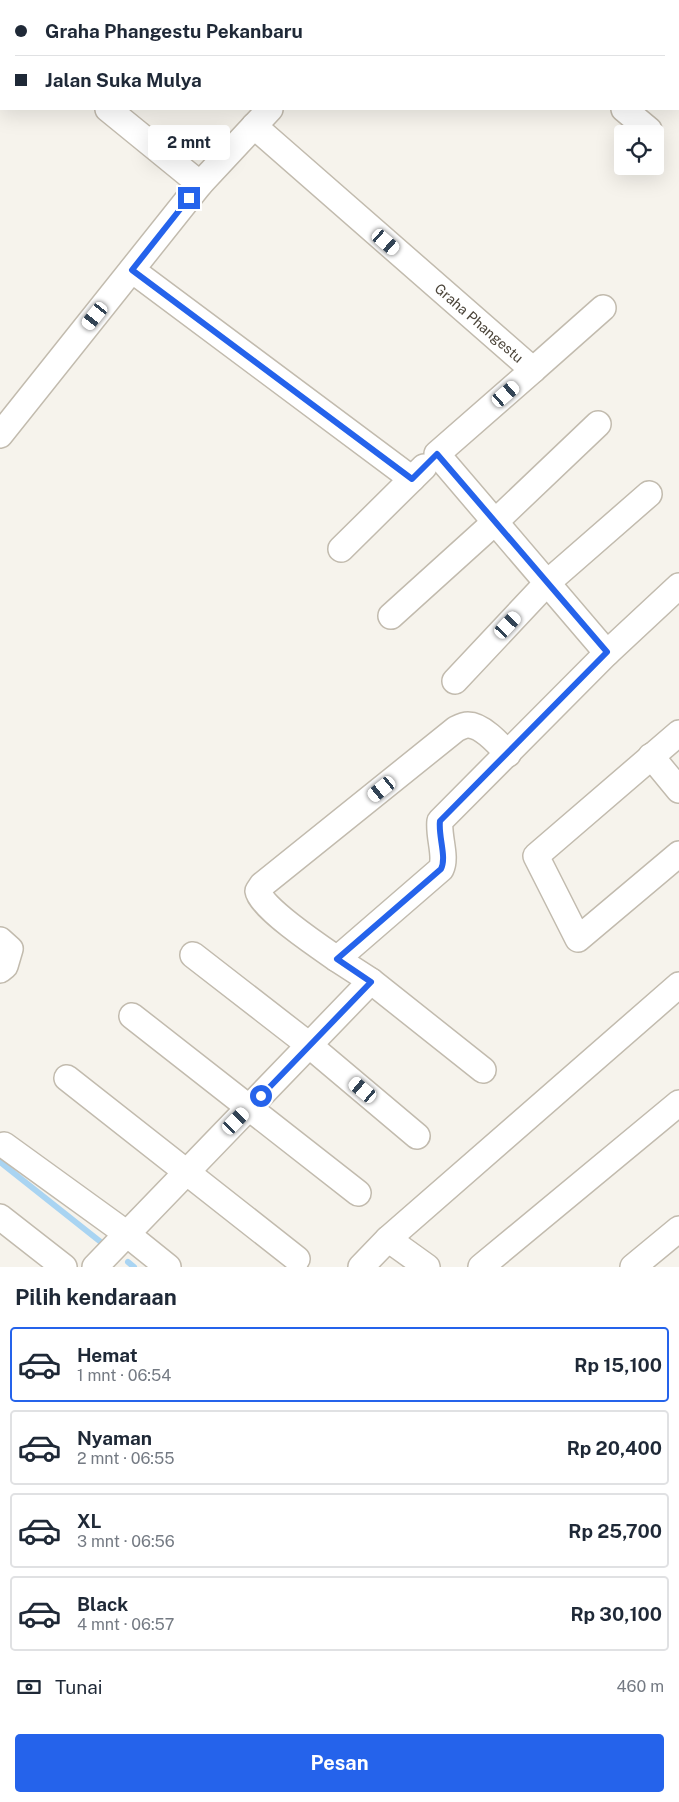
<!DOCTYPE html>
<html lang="id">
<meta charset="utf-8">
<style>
body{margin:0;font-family:"Public Sans",sans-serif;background:#f2f2f3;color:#1f2937;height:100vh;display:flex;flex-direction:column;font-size:19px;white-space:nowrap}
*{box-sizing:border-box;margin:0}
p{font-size:16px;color:#747a83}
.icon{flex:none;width:28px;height:28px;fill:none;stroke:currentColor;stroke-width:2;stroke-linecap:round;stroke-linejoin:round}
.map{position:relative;height:1267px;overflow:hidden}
.drawer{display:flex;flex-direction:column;background:#fff;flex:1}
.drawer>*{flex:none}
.banner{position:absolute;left:0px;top:0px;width:680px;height:110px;box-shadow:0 5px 20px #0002;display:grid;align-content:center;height:110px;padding:0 15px;background:#fff}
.buttons{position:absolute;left:614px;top:125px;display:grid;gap:10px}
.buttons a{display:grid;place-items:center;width:50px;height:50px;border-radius:5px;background:#fff;box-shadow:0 5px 20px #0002;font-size:25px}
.end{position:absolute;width:22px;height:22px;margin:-11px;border:6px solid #2563eb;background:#fff;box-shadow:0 0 0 2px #fff}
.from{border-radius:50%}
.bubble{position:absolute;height:35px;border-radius:5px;background:#fff;box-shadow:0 5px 20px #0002;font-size:16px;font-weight:700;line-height:35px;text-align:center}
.car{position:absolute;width:15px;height:30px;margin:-15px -8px;border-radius:6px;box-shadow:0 0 4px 1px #0007;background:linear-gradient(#fff 24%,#345 0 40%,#fff 0 76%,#345 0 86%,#fff 0)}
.banner b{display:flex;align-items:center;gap:18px;height:48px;font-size:19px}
.banner b+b{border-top:1px solid #e0e1e3}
.banner i{width:12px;height:12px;background:#1f2937}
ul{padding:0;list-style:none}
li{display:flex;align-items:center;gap:15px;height:75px;margin:0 10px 8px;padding:0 5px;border:2px solid #e0e1e3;border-radius:5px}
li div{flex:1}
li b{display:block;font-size:19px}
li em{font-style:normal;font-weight:700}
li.active{border-color:#2563eb}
li>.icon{width:45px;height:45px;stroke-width:1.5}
h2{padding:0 15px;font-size:22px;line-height:60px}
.pay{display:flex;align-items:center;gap:12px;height:55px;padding:0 15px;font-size:19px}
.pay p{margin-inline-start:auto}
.button{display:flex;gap:10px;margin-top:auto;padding:10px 15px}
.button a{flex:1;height:58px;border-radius:5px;background:#2563eb;color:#fff;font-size:20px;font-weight:700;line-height:58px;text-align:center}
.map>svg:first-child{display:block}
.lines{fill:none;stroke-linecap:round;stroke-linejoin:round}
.stream{stroke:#a9d4f2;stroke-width:6}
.minor-casing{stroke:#c2bbae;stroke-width:28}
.minor{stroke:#fff;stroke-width:25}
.route{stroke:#2563eb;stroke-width:6}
.labels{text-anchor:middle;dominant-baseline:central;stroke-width:4;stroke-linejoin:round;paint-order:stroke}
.street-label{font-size:14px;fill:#4b4439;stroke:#fff}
</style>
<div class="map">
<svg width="679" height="1267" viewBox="0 0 679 1267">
<rect width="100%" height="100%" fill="#f6f3ec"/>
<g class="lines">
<g class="stream">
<polyline points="0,1162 102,1243"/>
<polyline points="128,1262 134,1267"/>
</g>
<defs>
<g id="minor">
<polyline points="499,0 500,1"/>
<polyline points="186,1 187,0"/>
<polyline points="364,1 365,0"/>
<polyline points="0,21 1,22"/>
<polyline points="108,109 200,184"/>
<polyline points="624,109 649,130"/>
<polyline points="132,270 412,479"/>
<polyline points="533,370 603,308"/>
<polyline points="0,435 200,184 270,109"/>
<polyline points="341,549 424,467"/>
<polyline points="391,616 495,522 598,424"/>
<polyline points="607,653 679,586"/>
<polyline points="455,681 547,583 649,494"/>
<polyline points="679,733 536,856 578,939 679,854"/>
<polyline points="651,756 679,790"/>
<polyline points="0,940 10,949 5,966 0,970"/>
<polyline points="193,955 309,1045 417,1136"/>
<path d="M337,959C321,948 260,907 258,891L262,885L456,729C460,727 464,725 468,725C482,725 499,744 508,754"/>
<polyline points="371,981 483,1070"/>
<polyline points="132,1016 358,1193"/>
<polyline points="67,1078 297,1259"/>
<polyline points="4,1145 127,1234 168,1267"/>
<polyline points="0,1217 64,1267"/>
<polyline points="388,1239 679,985"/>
<path d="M95,1267L371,981L337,959L441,869C447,857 438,836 440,821L607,653L437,454L533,370L254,126"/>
<polyline points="361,1267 388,1239 427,1267"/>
<polyline points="481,1267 679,1103"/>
<polyline points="633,1267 679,1229"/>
</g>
</defs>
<use href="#minor" class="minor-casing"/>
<use href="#minor" class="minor"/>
</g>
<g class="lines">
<path class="route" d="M189,198L132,270L412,479L437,454L607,652L440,821C438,836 447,857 441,869L337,959L371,982L261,1096"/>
</g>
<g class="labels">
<g class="street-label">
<text transform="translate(479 323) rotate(41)">Graha Phangestu</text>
</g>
</g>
</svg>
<div class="buttons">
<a><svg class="icon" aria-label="locate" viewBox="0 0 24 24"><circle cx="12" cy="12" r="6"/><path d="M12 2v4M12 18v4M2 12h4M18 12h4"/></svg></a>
</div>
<i class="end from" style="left:261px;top:1096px"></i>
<i class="end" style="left:189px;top:198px"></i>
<div class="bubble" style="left:148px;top:125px;width:82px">2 mnt</div>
<i class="car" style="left:386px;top:242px;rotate:131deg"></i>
<i class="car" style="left:95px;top:316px;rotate:219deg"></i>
<i class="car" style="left:506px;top:394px;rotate:49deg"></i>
<i class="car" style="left:508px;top:625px;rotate:43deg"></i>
<i class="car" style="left:382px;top:789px;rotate:231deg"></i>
<i class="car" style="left:363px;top:1090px;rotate:310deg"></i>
<i class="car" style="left:236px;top:1121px;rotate:44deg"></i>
<div class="banner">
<b><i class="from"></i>Graha Phangestu Pekanbaru</b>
<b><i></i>Jalan Suka Mulya</b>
</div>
</div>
<section class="drawer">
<h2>Pilih kendaraan</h2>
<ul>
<li class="active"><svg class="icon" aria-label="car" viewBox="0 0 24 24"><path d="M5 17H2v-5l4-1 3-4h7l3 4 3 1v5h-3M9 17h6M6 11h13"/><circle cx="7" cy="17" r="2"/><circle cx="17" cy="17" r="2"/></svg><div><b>Hemat</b><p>1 mnt · 06:54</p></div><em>Rp 15,100</em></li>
<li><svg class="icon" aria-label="car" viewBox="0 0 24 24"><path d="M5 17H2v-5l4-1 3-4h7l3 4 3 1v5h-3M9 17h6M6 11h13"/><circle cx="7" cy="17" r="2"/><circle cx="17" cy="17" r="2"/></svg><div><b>Nyaman</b><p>2 mnt · 06:55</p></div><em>Rp 20,400</em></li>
<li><svg class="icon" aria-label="car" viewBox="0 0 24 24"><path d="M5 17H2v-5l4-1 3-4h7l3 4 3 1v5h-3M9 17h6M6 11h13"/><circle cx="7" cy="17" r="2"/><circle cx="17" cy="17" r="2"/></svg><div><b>XL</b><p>3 mnt · 06:56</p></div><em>Rp 25,700</em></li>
<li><svg class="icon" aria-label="car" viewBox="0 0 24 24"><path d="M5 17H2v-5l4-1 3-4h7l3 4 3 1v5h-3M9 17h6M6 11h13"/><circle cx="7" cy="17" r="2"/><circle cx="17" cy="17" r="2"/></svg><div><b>Black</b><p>4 mnt · 06:57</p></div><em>Rp 30,100</em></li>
</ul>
<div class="pay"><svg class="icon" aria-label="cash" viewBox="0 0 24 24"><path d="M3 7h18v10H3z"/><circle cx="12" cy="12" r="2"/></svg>Tunai<p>460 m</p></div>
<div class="button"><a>Pesan</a></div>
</section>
